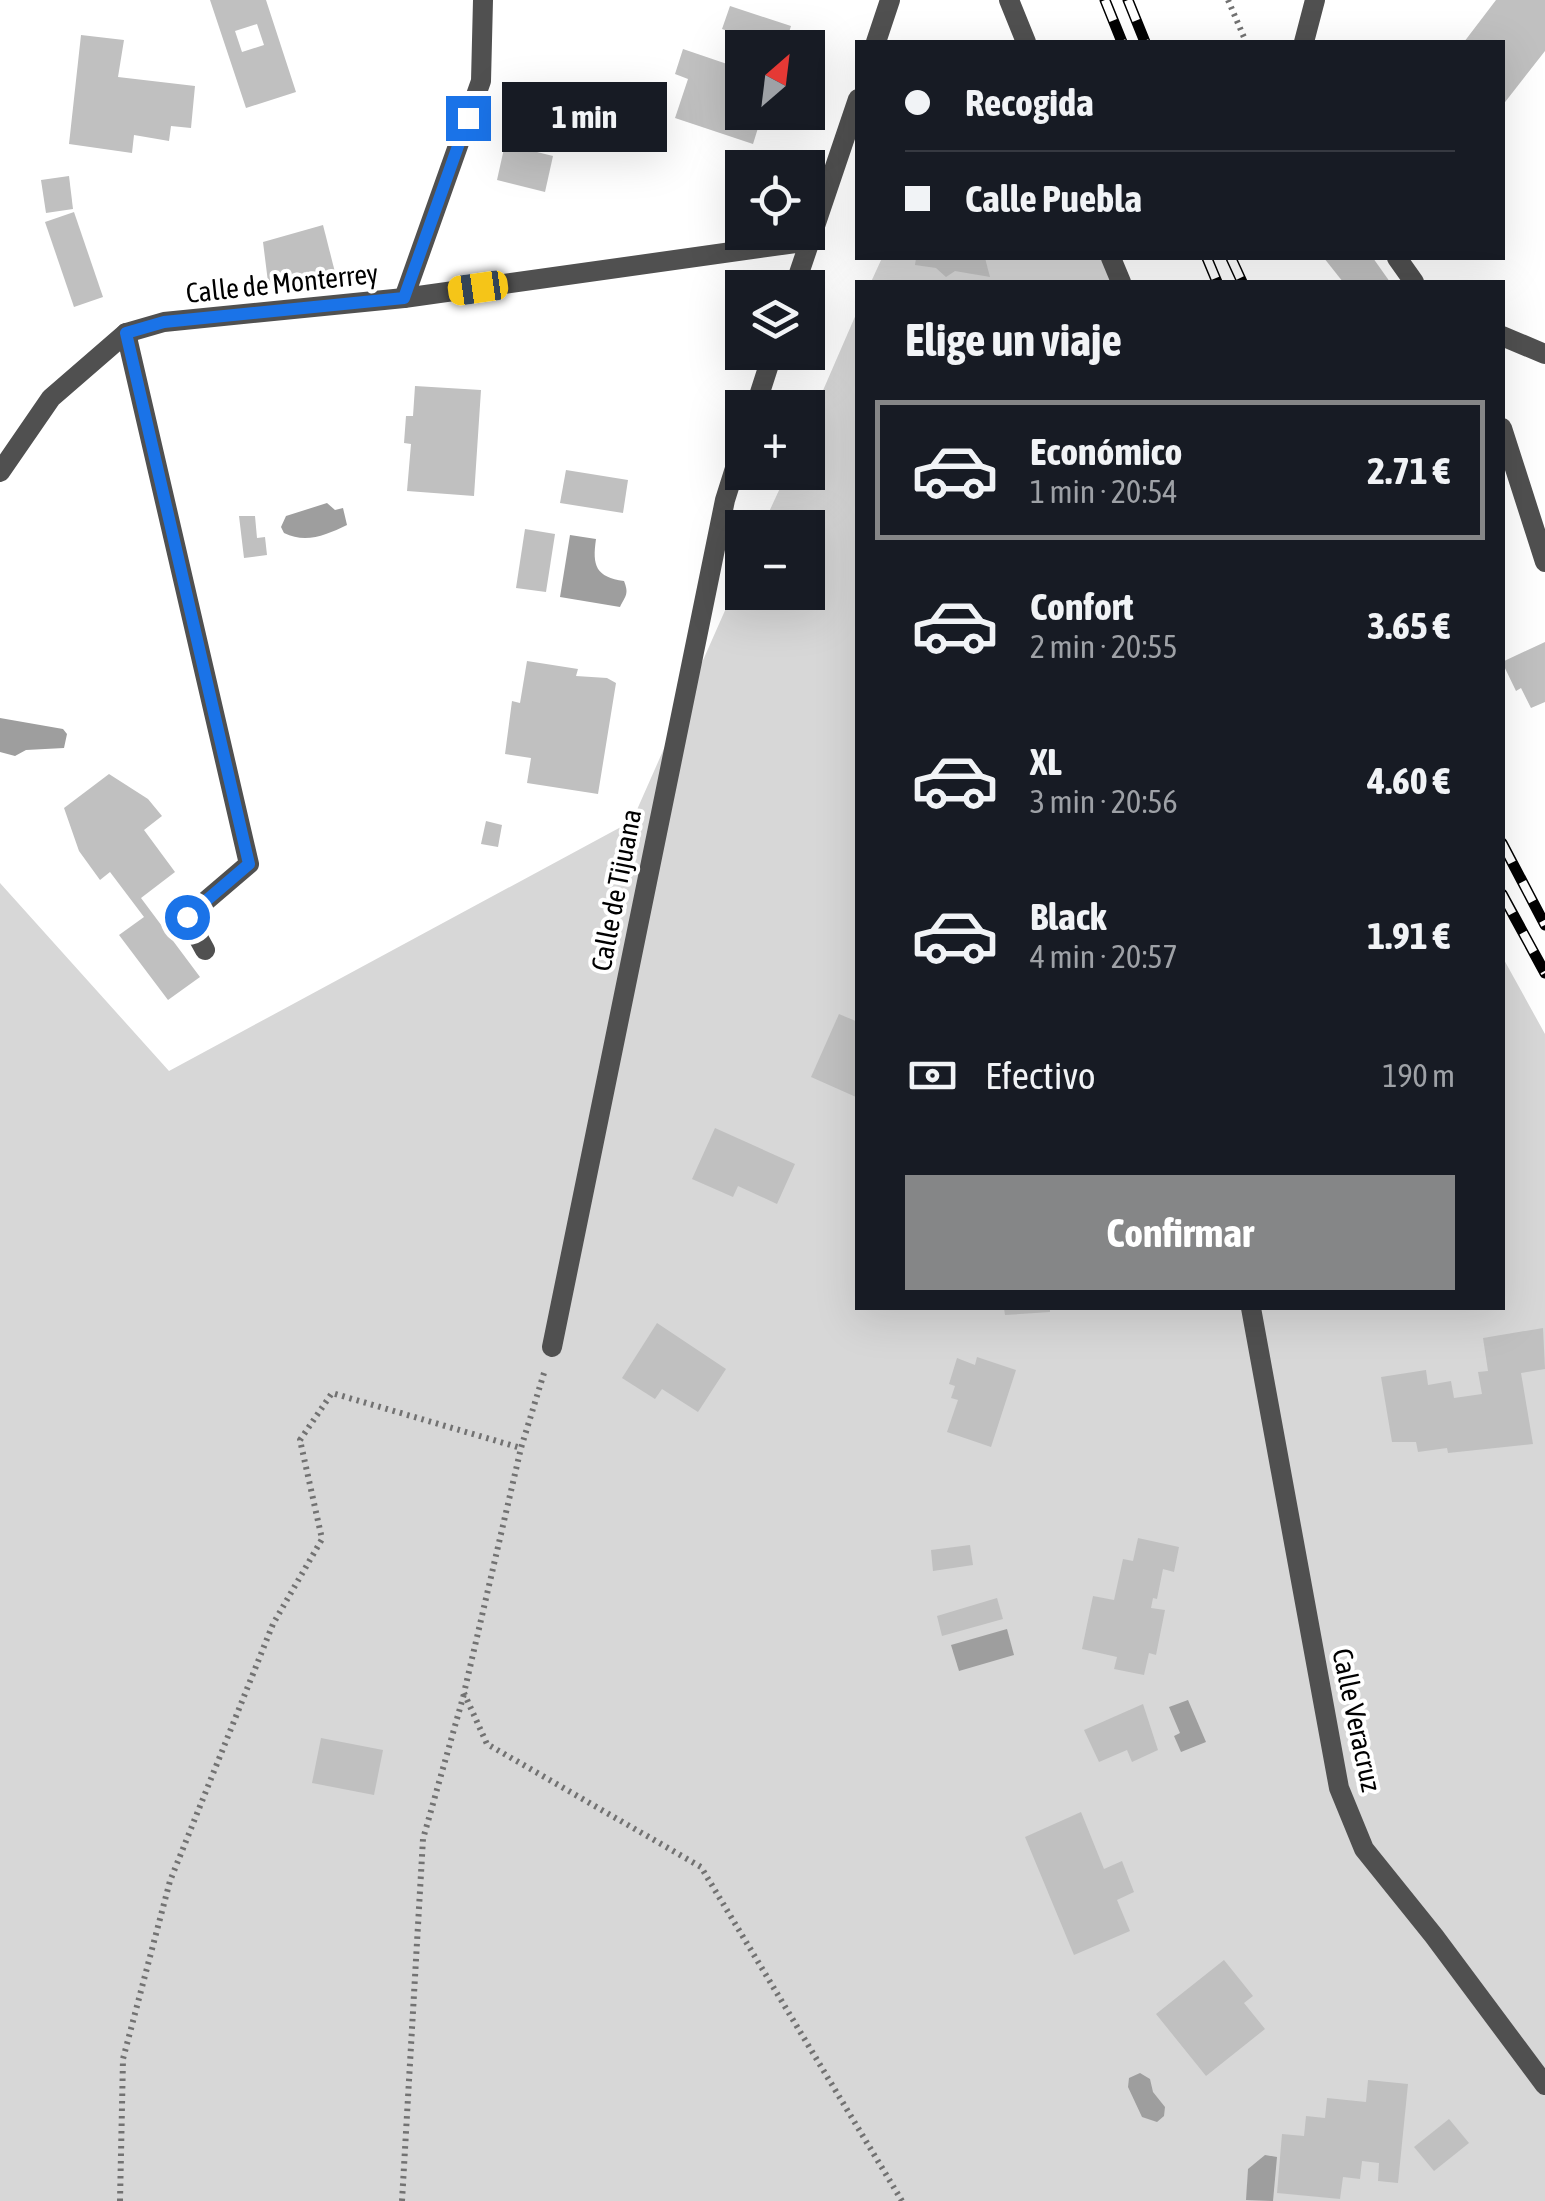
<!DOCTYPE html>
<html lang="es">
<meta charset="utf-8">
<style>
body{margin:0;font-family:"Asap Condensed",sans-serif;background:#20242c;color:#f1f3f6;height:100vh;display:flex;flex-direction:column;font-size:38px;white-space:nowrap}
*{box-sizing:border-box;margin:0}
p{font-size:32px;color:#9ea1a6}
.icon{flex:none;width:55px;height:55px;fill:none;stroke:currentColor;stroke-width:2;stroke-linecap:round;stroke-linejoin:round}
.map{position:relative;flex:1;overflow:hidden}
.drawer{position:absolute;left:855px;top:280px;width:650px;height:1030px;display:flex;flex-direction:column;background:#171b24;border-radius:0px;box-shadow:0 10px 40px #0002}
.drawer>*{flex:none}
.top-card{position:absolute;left:855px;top:40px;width:650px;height:220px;border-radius:0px;box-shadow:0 10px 40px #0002;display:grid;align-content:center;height:220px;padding:0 50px;background:#171b24}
.needle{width:65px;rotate:28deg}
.controls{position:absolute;left:725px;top:30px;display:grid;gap:20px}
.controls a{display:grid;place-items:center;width:100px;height:100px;border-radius:0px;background:#171b24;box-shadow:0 10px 40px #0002;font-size:50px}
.end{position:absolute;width:45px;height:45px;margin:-22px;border:12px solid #1a73e8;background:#fff;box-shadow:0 0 0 5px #fff}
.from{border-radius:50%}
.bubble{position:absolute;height:70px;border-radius:0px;background:#171b24;box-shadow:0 10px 40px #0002;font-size:32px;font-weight:700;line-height:70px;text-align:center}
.car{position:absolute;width:30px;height:60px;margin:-30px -15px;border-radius:12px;box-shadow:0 0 8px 2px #0007;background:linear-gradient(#f5c518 24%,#345 0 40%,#f5c518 0 76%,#345 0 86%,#f5c518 0)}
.top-card b{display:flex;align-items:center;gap:35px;height:95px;font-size:38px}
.top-card b+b{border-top:2px solid #363941}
.top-card i{width:25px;height:25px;background:#f1f3f6}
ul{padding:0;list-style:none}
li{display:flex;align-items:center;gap:30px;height:140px;margin:0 20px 15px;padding:0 30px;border:5px solid transparent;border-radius:0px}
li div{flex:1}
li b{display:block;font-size:38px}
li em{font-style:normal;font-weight:700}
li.active{border-color:#858687}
li>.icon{width:90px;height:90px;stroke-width:1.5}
h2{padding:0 50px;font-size:45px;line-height:120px}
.pay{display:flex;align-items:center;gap:25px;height:110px;padding:0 50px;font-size:38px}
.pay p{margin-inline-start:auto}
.primary-button{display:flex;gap:20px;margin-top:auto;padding:20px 50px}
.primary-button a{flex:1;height:115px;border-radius:0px;background:#858687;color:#fff;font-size:40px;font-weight:700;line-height:115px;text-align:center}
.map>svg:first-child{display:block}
.green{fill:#d7d7d7}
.water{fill:#9e9e9e}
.building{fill:#c0c0c0;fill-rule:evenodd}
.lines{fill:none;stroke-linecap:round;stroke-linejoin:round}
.path{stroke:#727272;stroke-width:6;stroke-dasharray:2.5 5;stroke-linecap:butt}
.service{stroke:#505050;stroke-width:20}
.minor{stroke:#505050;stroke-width:20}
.rail-casing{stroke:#000;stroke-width:11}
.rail{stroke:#fff;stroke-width:8;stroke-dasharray:22;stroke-linecap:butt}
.route{stroke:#1a73e8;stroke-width:12}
.labels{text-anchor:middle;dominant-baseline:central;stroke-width:8;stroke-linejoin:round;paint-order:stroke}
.street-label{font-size:28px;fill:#000;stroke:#fff}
</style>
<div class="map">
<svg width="1545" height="2201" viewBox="0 0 1545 2201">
<rect width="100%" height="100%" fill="#fff"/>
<g class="green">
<polygon points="882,258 1112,258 1126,282 871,282"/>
<polygon points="857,312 858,1308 1502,1308 1503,958 1545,1034 1545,2201 0,2201 0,883 169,1071 632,821 742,572 742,592 808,592 808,528 762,527 787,473 808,472 808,425"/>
</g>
<g class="water">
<path d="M327,503L335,510L343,508L347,525C326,535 306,544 284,533L281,527L286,516Z"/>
<path d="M570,535L596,539C592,566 596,577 624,581C629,594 626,595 620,607L560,597Z"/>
<polygon points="0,718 63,729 67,734 64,748 26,750 15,756 0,752"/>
<polygon points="1007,1629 1014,1655 959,1671 951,1645"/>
<polygon points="1188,1700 1206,1742 1181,1752 1174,1736 1180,1733 1169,1707"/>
<polygon points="1140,2073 1150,2079 1153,2092 1165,2107 1164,2116 1157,2122 1142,2117 1128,2087 1129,2078"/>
<polygon points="1265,2155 1277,2157 1273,2201 1246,2200 1248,2169"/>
</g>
<g class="building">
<path d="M210,0H266L296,92L246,108ZM257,24L264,45L242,52L235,31Z"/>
<polygon points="1496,0 1545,0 1545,51 1502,106 1502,42 1464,42"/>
<polygon points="730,6 791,26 784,48 742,48 742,112 763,112 753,144 675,118 688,79 675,74 683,49 730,65 740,35 722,29"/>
<polygon points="81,35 124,40 118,77 195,86 191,128 171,126 169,141 134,135 132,153 69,144"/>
<polygon points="505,144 553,156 545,192 497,180"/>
<polygon points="69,176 73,209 46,213 41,180"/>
<polygon points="74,212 103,297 74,307 45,222"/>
<polygon points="323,225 339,288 269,290 263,242"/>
<polygon points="916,258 985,258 990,277 955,271 946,277 936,268 915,265"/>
<polygon points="1324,258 1373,258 1390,282 1343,282"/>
<polygon points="415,386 481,390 474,496 407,491 411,444 404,443 406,416 413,416"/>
<polygon points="566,470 628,480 623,513 560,503"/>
<polygon points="239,516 255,516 257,538 265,537 267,555 244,558"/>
<polygon points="525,529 555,534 546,592 516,588"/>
<polygon points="1545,642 1545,702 1531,708 1521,688 1516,691 1502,662"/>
<polygon points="527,661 578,669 576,676 607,678 616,683 598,794 527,783 531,758 505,754 512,701 520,703"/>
<polygon points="109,774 148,799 162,816 144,830 175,872 141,898 200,977 168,1000 119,935 144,917 110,872 100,880 79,851 64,808"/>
<polygon points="486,821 502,825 498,847 481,844"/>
<polygon points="839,1014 858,1022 856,1097 811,1077"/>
<polygon points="715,1128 795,1164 777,1204 738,1186 733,1197 692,1179"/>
<polygon points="1004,1308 1050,1308 1050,1312 1005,1315"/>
<polygon points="657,1323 726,1369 698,1412 662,1389 655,1399 622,1378"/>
<polygon points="1543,1328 1545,1369 1521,1373 1533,1444 1448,1453 1447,1448 1418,1452 1416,1442 1392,1442 1381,1377 1426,1370 1428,1385 1451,1381 1454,1398 1482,1394 1478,1372 1488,1371 1483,1338"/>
<polygon points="977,1357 1016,1370 991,1447 947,1432 958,1400 951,1398 955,1386 949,1384 957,1358 975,1365"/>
<polygon points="1138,1538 1179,1547 1174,1572 1163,1569 1157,1599 1153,1598 1151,1608 1165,1610 1156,1655 1149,1653 1144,1675 1114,1669 1117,1657 1082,1649 1093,1596 1114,1600 1123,1559 1133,1561"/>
<polygon points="970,1545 973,1565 933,1571 931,1550"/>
<polygon points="997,1598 1003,1619 942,1636 937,1616"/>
<polygon points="1143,1704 1158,1750 1132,1762 1127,1750 1099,1762 1084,1730"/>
<polygon points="321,1738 383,1750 374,1795 312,1783"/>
<polygon points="1081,1812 1104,1869 1122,1861 1134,1892 1117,1900 1130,1931 1074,1955 1025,1837"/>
<polygon points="1224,1960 1253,1996 1244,2003 1265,2029 1206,2076 1156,2014"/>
<polygon points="1368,2080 1408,2084 1398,2183 1378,2181 1379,2163 1362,2161 1360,2179 1343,2177 1340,2199 1277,2193 1282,2134 1304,2136 1306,2116 1325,2118 1327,2098 1366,2102"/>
<polygon points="1449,2119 1469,2143 1434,2171 1414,2147"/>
</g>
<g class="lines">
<g class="path">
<polyline points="1228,0 1246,42"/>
<polyline points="544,1373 521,1448 464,1693 487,1744 701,1867 902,2201"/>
<polyline points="120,2201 123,2059 170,1881 273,1624 322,1539 300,1440 332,1393 521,1448"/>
<polyline points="402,2201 423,1839 464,1694"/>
</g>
<polyline class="service" points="126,333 249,864 187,917 205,950"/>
<g class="minor">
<polyline points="1009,0 1026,42"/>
<polyline points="876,42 890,0"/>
<polyline points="1304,42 1315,0"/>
<polyline points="1111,258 1121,282"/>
<polyline points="1397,258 1414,282"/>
<polyline points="794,288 858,99"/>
<polyline points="404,298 481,81 483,0"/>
<polyline points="1502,336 1545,354"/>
<polyline points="755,408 773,352"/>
<polyline points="1502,428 1545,562"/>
<polyline points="0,472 51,398 126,333 164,322 404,298 810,241"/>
<polyline points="1251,1308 1339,1788 1364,1849 1434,1936 1545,2085"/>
<polyline points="552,1347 725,500 742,446"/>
</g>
<defs>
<g id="rail">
<polyline points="1105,0 1122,42"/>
<polyline points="1128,0 1145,42"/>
<polyline points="1207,258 1217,282"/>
<polyline points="1231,258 1242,282"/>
<polyline points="1502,843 1545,925"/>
<polyline points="1502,894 1545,973"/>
</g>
</defs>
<use href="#rail" class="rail-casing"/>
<use href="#rail" class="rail"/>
</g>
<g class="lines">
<polyline class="route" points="187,917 249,864 126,333 164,322 404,298 468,118"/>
</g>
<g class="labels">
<g class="street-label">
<text transform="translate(282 283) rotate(-6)">Calle de Monterrey</text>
<text transform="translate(616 890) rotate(-79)">Calle de Tijuana</text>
<text transform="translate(1357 1720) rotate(78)">Calle Veracruz</text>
</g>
</g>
</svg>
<div class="controls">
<a><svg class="needle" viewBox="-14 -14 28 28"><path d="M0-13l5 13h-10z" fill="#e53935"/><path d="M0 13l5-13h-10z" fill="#9ea1a6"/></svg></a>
<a><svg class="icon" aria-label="locate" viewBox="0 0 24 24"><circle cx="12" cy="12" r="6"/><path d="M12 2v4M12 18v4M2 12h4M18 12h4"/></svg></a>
<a><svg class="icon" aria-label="layers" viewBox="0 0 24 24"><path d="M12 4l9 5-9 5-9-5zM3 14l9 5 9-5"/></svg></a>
<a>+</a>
<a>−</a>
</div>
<i class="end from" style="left:187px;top:917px"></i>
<i class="end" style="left:468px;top:118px"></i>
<div class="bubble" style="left:502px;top:82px;width:165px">1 min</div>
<i class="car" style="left:478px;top:288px;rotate:262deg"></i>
<div class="top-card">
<b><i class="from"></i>Recogida</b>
<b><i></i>Calle Puebla</b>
</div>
<section class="drawer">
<h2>Elige un viaje</h2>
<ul>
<li class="active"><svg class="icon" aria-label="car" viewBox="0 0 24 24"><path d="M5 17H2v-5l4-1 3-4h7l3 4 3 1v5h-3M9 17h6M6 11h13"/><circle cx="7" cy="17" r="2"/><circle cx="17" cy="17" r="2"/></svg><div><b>Económico</b><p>1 min · 20:54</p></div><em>2.71 €</em></li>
<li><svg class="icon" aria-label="car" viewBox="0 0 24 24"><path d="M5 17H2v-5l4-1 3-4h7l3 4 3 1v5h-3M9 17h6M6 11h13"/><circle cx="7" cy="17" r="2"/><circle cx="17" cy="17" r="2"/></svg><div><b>Confort</b><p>2 min · 20:55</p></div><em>3.65 €</em></li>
<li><svg class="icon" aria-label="car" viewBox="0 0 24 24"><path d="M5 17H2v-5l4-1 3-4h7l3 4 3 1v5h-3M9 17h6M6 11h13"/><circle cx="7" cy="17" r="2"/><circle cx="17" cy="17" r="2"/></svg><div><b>XL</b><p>3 min · 20:56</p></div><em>4.60 €</em></li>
<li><svg class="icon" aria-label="car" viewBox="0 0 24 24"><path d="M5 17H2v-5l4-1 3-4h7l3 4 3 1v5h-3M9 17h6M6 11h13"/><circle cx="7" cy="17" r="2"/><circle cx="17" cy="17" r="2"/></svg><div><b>Black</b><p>4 min · 20:57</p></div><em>1.91 €</em></li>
</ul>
<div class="pay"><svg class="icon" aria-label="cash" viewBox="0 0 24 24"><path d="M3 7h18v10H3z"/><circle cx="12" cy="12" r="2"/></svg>Efectivo<p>190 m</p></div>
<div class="primary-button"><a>Confirmar</a></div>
</section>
</div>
